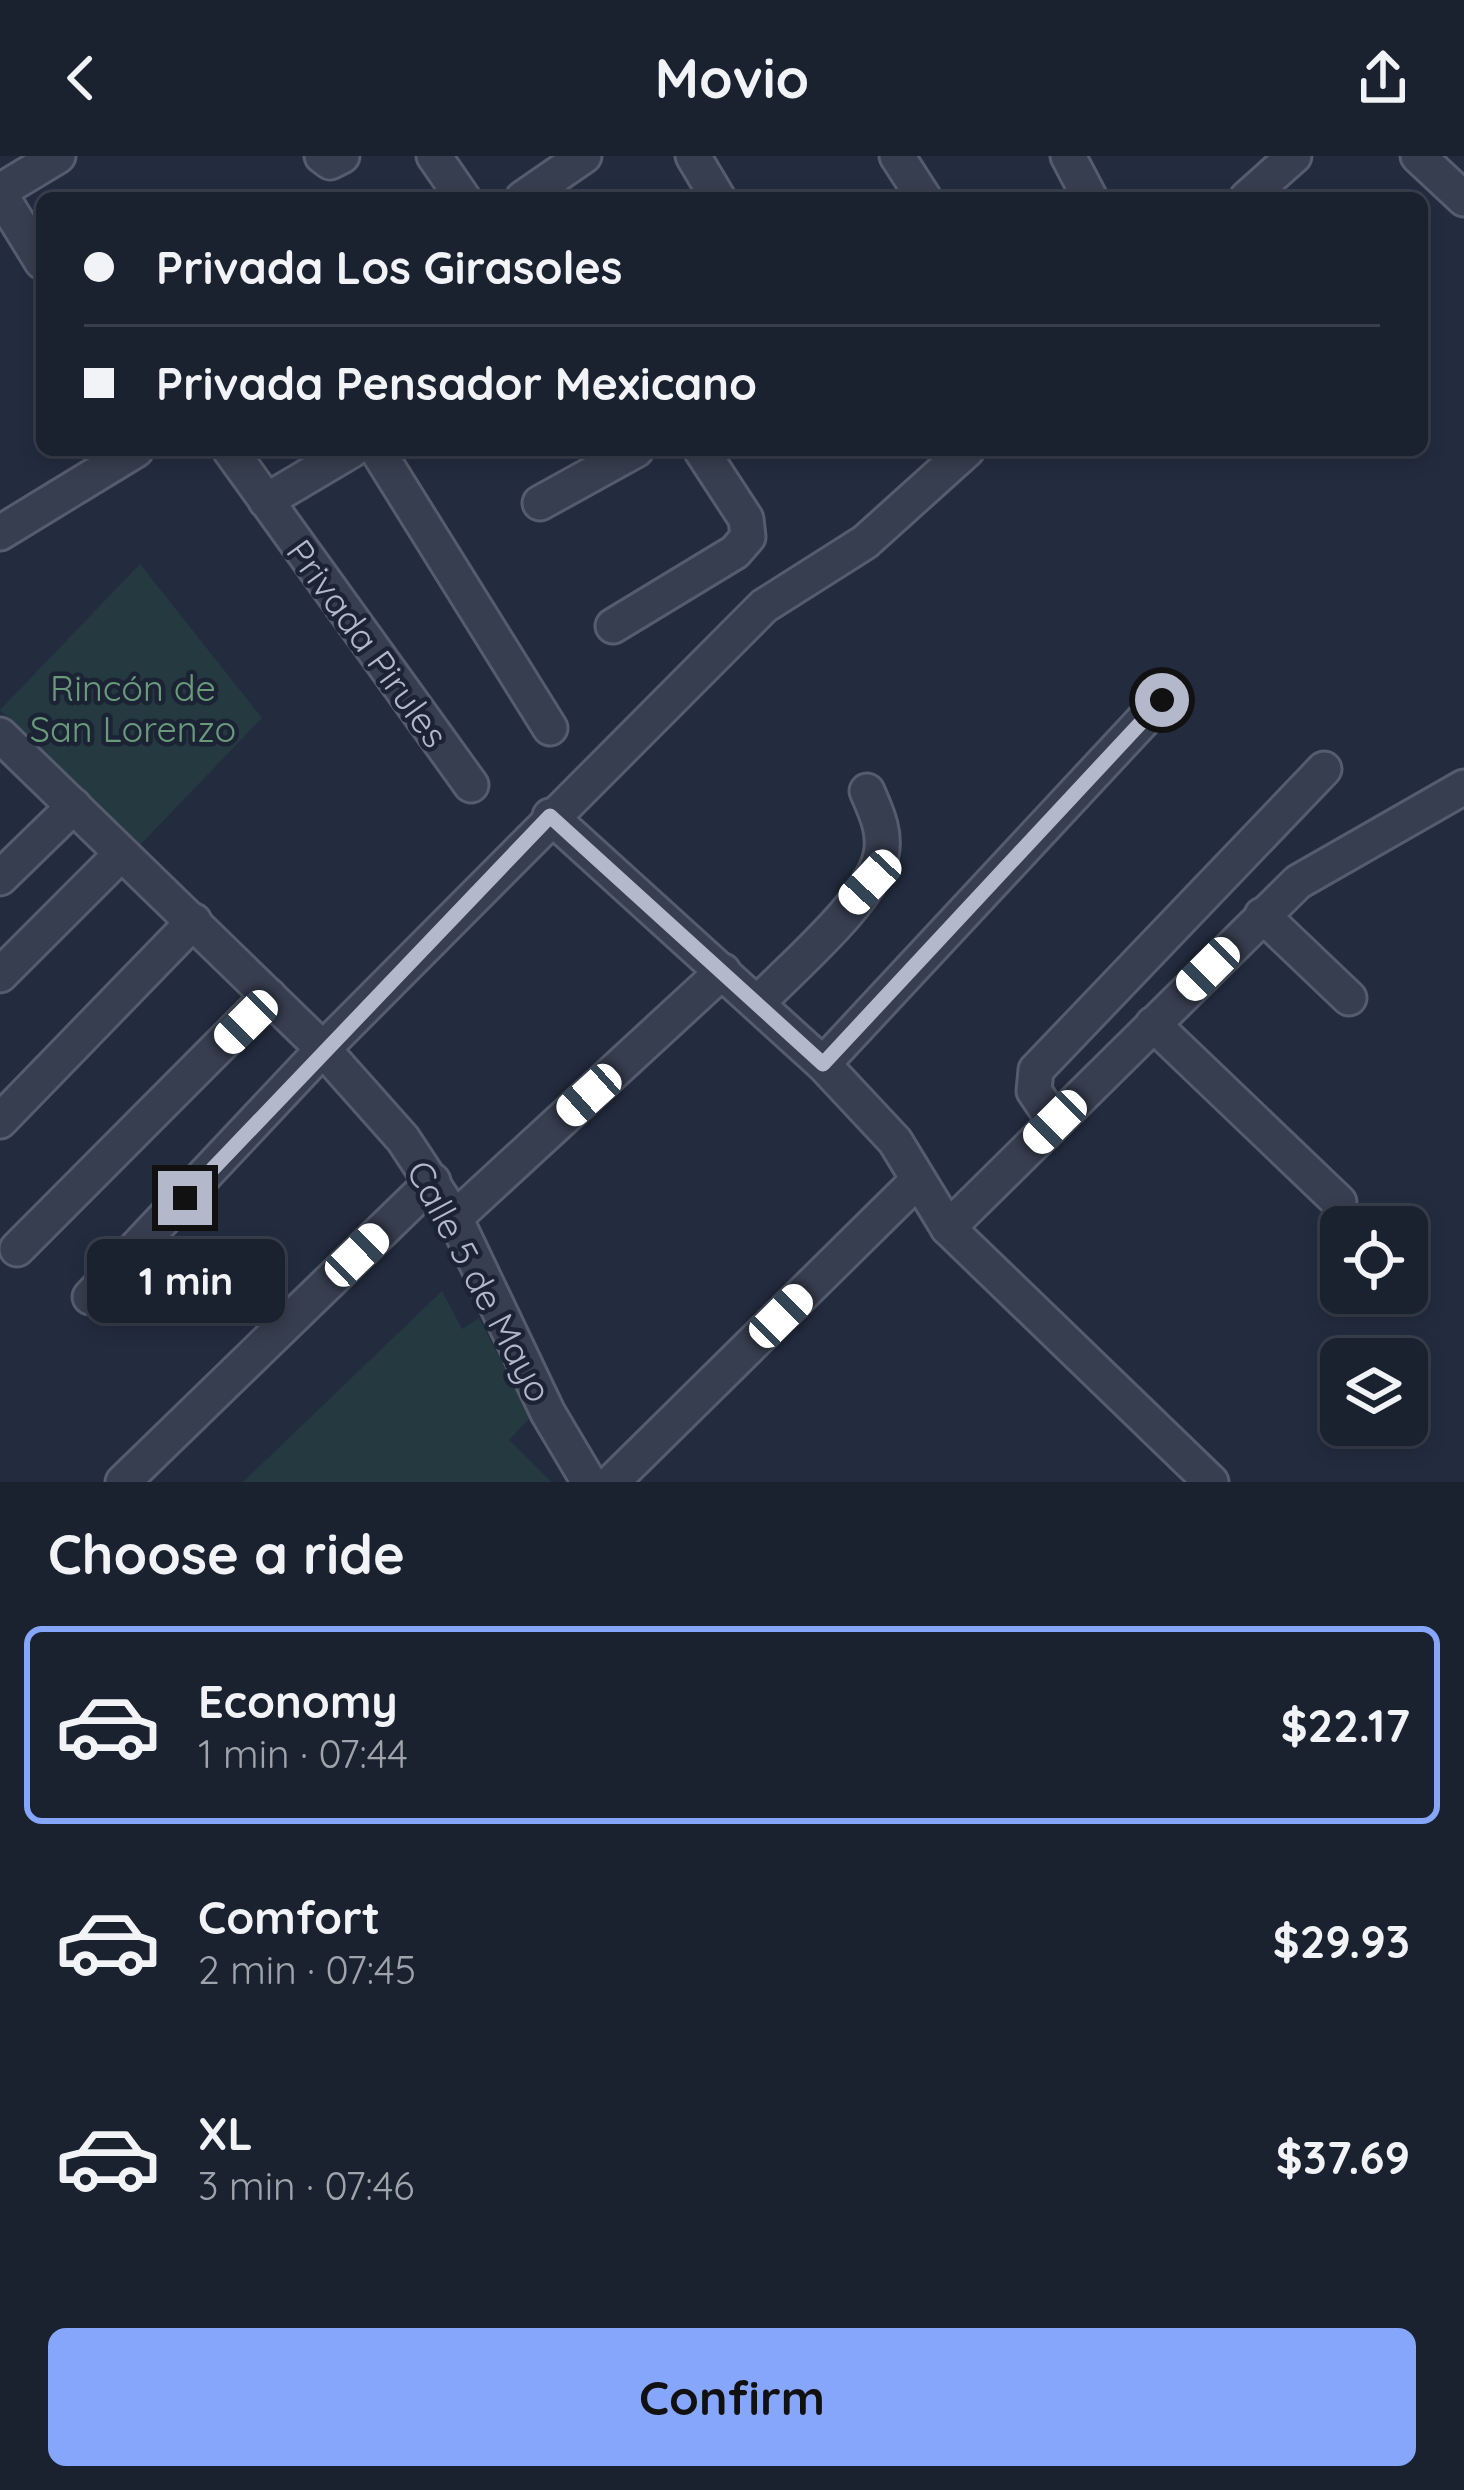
<!DOCTYPE html>
<meta charset="utf-8">
<style>
body{margin:0;font-family:Quicksand,sans-serif;background:#272e3b;color:#f1f3f6;height:100vh;display:flex;flex-direction:column;font-size:45px;white-space:nowrap}
*{box-sizing:border-box;margin:0}
p{font-size:39px;color:#9fa3aa}
.icon{flex:none;width:66px;height:66px;fill:none;stroke:currentColor;stroke-width:2;stroke-linecap:round;stroke-linejoin:round}
.map{position:relative;height:1326px;overflow:hidden}
.drawer{display:flex;flex-direction:column;background:#1a212f;flex:1}
.drawer>*{flex:none}
.hud{position:absolute;left:36px;top:36px;width:1392px;height:264px;border-radius:18px;box-shadow:0 6px 18px #0003,0 0 0 3px #383e4b;display:grid;align-content:center;height:264px;padding:0 48px;background:#1a212f}
.controls{position:absolute;left:1320px;top:1050px;display:grid;gap:24px}
.controls a{display:grid;place-items:center;width:108px;height:108px;border-radius:18px;background:#1a212f;box-shadow:0 6px 18px #0003,0 0 0 3px #383e4b;font-size:60px}
.end{position:absolute;width:54px;height:54px;margin:-27px;border:15px solid #b3b9ca;background:#111;box-shadow:0 0 0 6px #111}
.from{border-radius:50%}
.bubble{position:absolute;height:84px;border-radius:18px;background:#1a212f;box-shadow:0 6px 18px #0003,0 0 0 3px #383e4b;font-size:39px;font-weight:800;line-height:84px;text-align:center}
.car{position:absolute;width:36px;height:72px;margin:-36px -18px;border-radius:15px;box-shadow:0 0 9px 3px #0007;background:linear-gradient(#fff 24%,#345 0 40%,#fff 0 76%,#345 0 86%,#fff 0)}
.hud b{display:flex;align-items:center;gap:42px;height:114px;font-size:45px}
.hud b+b{border-top:3px solid #383e4b}
.hud i{width:30px;height:30px;background:#f1f3f6}
ul{padding:0;list-style:none}
li{display:flex;align-items:center;gap:36px;height:198px;margin:0 24px 18px;padding:0 24px;border:6px solid transparent;border-radius:18px}
li div{flex:1}
li b{display:block;font-size:45px}
li em{font-style:normal;font-weight:800}
li.on{border-color:#86a6fc}
li>.icon{width:108px;height:108px;stroke-width:1.5}
h2{padding:0 48px;font-size:54px;line-height:144px}
.cta{display:flex;gap:24px;margin-top:auto;padding:24px 48px}
.cta a{flex:1;height:138px;border-radius:18px;background:#86a6fc;color:#111;font-size:48px;font-weight:800;line-height:138px;text-align:center}
header{display:flex;justify-content:space-between;align-items:center;height:156px;padding:0 48px;background:#1a212f;font-size:54px;font-weight:800}
.map>svg:first-child{display:block}
.green{fill:#253940}
.lines{fill:none;stroke-linecap:round;stroke-linejoin:round}
.minor-casing{stroke:#555c6d;stroke-width:39}
.minor{stroke:#373e4f;stroke-width:33}
.route{stroke:#b3b9ca;stroke-width:15}
.labels{text-anchor:middle;dominant-baseline:central;stroke-width:9;stroke-linejoin:round;paint-order:stroke}
.street-label{font-size:36px;fill:#b3b9ca;stroke:#1c2334}
.park-label{font-size:36px;fill:#699b7b;stroke:#1c2334}
</style>
<header><svg class="icon" aria-label="back" viewBox="0 0 24 24"><path d="M15 5l-7 7 7 7"/></svg>Movio<svg class="icon" aria-label="share" viewBox="0 0 24 24"><path d="M12 15V3M7 8l5-5 5 5M5 13v7h14v-7"/></svg></header>
<div class="map">
<svg width="1464" height="1326" viewBox="0 0 1464 1326">
<rect width="100%" height="100%" fill="#232c3f"/>
<g class="green">
<polygon points="140,408 262,562 139,690 0,554"/>
<polygon points="442,1135 462,1173 479,1162 530,1262 509,1284 551,1326 243,1326"/>
</g>
<g class="lines">
<defs>
<g id="minor">
<polyline points="322,0 330,6 342,0"/>
<polyline points="434,0 463,42"/>
<polyline points="693,0 718,42"/>
<polyline points="897,0 924,42"/>
<polyline points="1068,0 1090,42"/>
<polyline points="1418,0 1464,43"/>
<polyline points="0,35 58,0"/>
<polyline points="0,38 42,106"/>
<polyline points="523,42 584,0"/>
<polyline points="1247,42 1294,0"/>
<polyline points="230,294 471,629"/>
<polyline points="377,294 550,572"/>
<polyline points="266,345 352,294"/>
<polyline points="540,347 636,294"/>
<polyline points="0,377 136,294"/>
<polyline points="613,470 735,396 748,381 746,363 701,294"/>
<polyline points="0,579 323,893 403,983 455,1062 548,1257 589,1326"/>
<polyline points="550,660 823,908 895,985 948,1072 1211,1326"/>
<polyline points="0,722 74,650"/>
<polyline points="1262,759 1349,842"/>
<polyline points="0,819 121,698"/>
<path d="M759,846C792,811 872,744 881,699C886,676 876,656 867,635"/>
<polyline points="1153,868 1339,1046"/>
<polyline points="823,908 1162,544"/>
<polyline points="0,965 194,765"/>
<polyline points="1055,966 1034,935 1036,914 1324,613"/>
<polyline points="455,1062 723,815"/>
<polyline points="948,1072 1298,726 1464,631"/>
<polyline points="17,1093 269,840"/>
<polyline points="90,1141 323,893 764,450 865,386 967,294"/>
<polyline points="123,1326 433,1025"/>
<polyline points="612,1326 916,1026"/>
</g>
</defs>
<use href="#minor" class="minor-casing"/>
<use href="#minor" class="minor"/>
</g>
<g class="lines">
<polyline class="route" points="185,1042 550,660 823,908 1162,544"/>
</g>
<g class="labels">
<g class="street-label">
<text transform="translate(368 487) rotate(54)">Privada Pirules</text>
<text transform="translate(480 1125) rotate(62)">Calle 5 de Mayo</text>
</g>
<g class="park-label">
<text x="133" y="531">Rincón de<tspan x="133" dy="41">San Lorenzo</tspan></text>
</g>
</g>
</svg>
<div class="controls">
<a><svg class="icon" aria-label="locate" viewBox="0 0 24 24"><circle cx="12" cy="12" r="6"/><path d="M12 2v4M12 18v4M2 12h4M18 12h4"/></svg></a>
<a><svg class="icon" aria-label="layers" viewBox="0 0 24 24"><path d="M12 4l9 5-9 5-9-5zM3 14l9 5 9-5"/></svg></a>
</div>
<i class="end from" style="left:1162px;top:544px"></i>
<i class="end" style="left:185px;top:1042px"></i>
<div class="bubble" style="left:87px;top:1083px;width:198px">1 min</div>
<i class="car" style="left:870px;top:726px;rotate:223deg"></i>
<i class="car" style="left:1208px;top:813px;rotate:225deg"></i>
<i class="car" style="left:246px;top:866px;rotate:225deg"></i>
<i class="car" style="left:589px;top:939px;rotate:228deg"></i>
<i class="car" style="left:1055px;top:966px;rotate:225deg"></i>
<i class="car" style="left:357px;top:1099px;rotate:46deg"></i>
<i class="car" style="left:781px;top:1160px;rotate:45deg"></i>
<div class="hud">
<b><i class="from"></i>Privada Los Girasoles</b>
<b><i></i>Privada Pensador Mexicano</b>
</div>
</div>
<section class="drawer">
<h2>Choose a ride</h2>
<ul>
<li class="on"><svg class="icon" aria-label="car" viewBox="0 0 24 24"><path d="M5 17H2v-5l4-1 3-4h7l3 4 3 1v5h-3M9 17h6M6 11h13"/><circle cx="7" cy="17" r="2"/><circle cx="17" cy="17" r="2"/></svg><div><b>Economy</b><p>1 min · 07:44</p></div><em>$22.17</em></li>
<li><svg class="icon" aria-label="car" viewBox="0 0 24 24"><path d="M5 17H2v-5l4-1 3-4h7l3 4 3 1v5h-3M9 17h6M6 11h13"/><circle cx="7" cy="17" r="2"/><circle cx="17" cy="17" r="2"/></svg><div><b>Comfort</b><p>2 min · 07:45</p></div><em>$29.93</em></li>
<li><svg class="icon" aria-label="car" viewBox="0 0 24 24"><path d="M5 17H2v-5l4-1 3-4h7l3 4 3 1v5h-3M9 17h6M6 11h13"/><circle cx="7" cy="17" r="2"/><circle cx="17" cy="17" r="2"/></svg><div><b>XL</b><p>3 min · 07:46</p></div><em>$37.69</em></li>
</ul>
<div class="cta"><a>Confirm</a></div>
</section>
